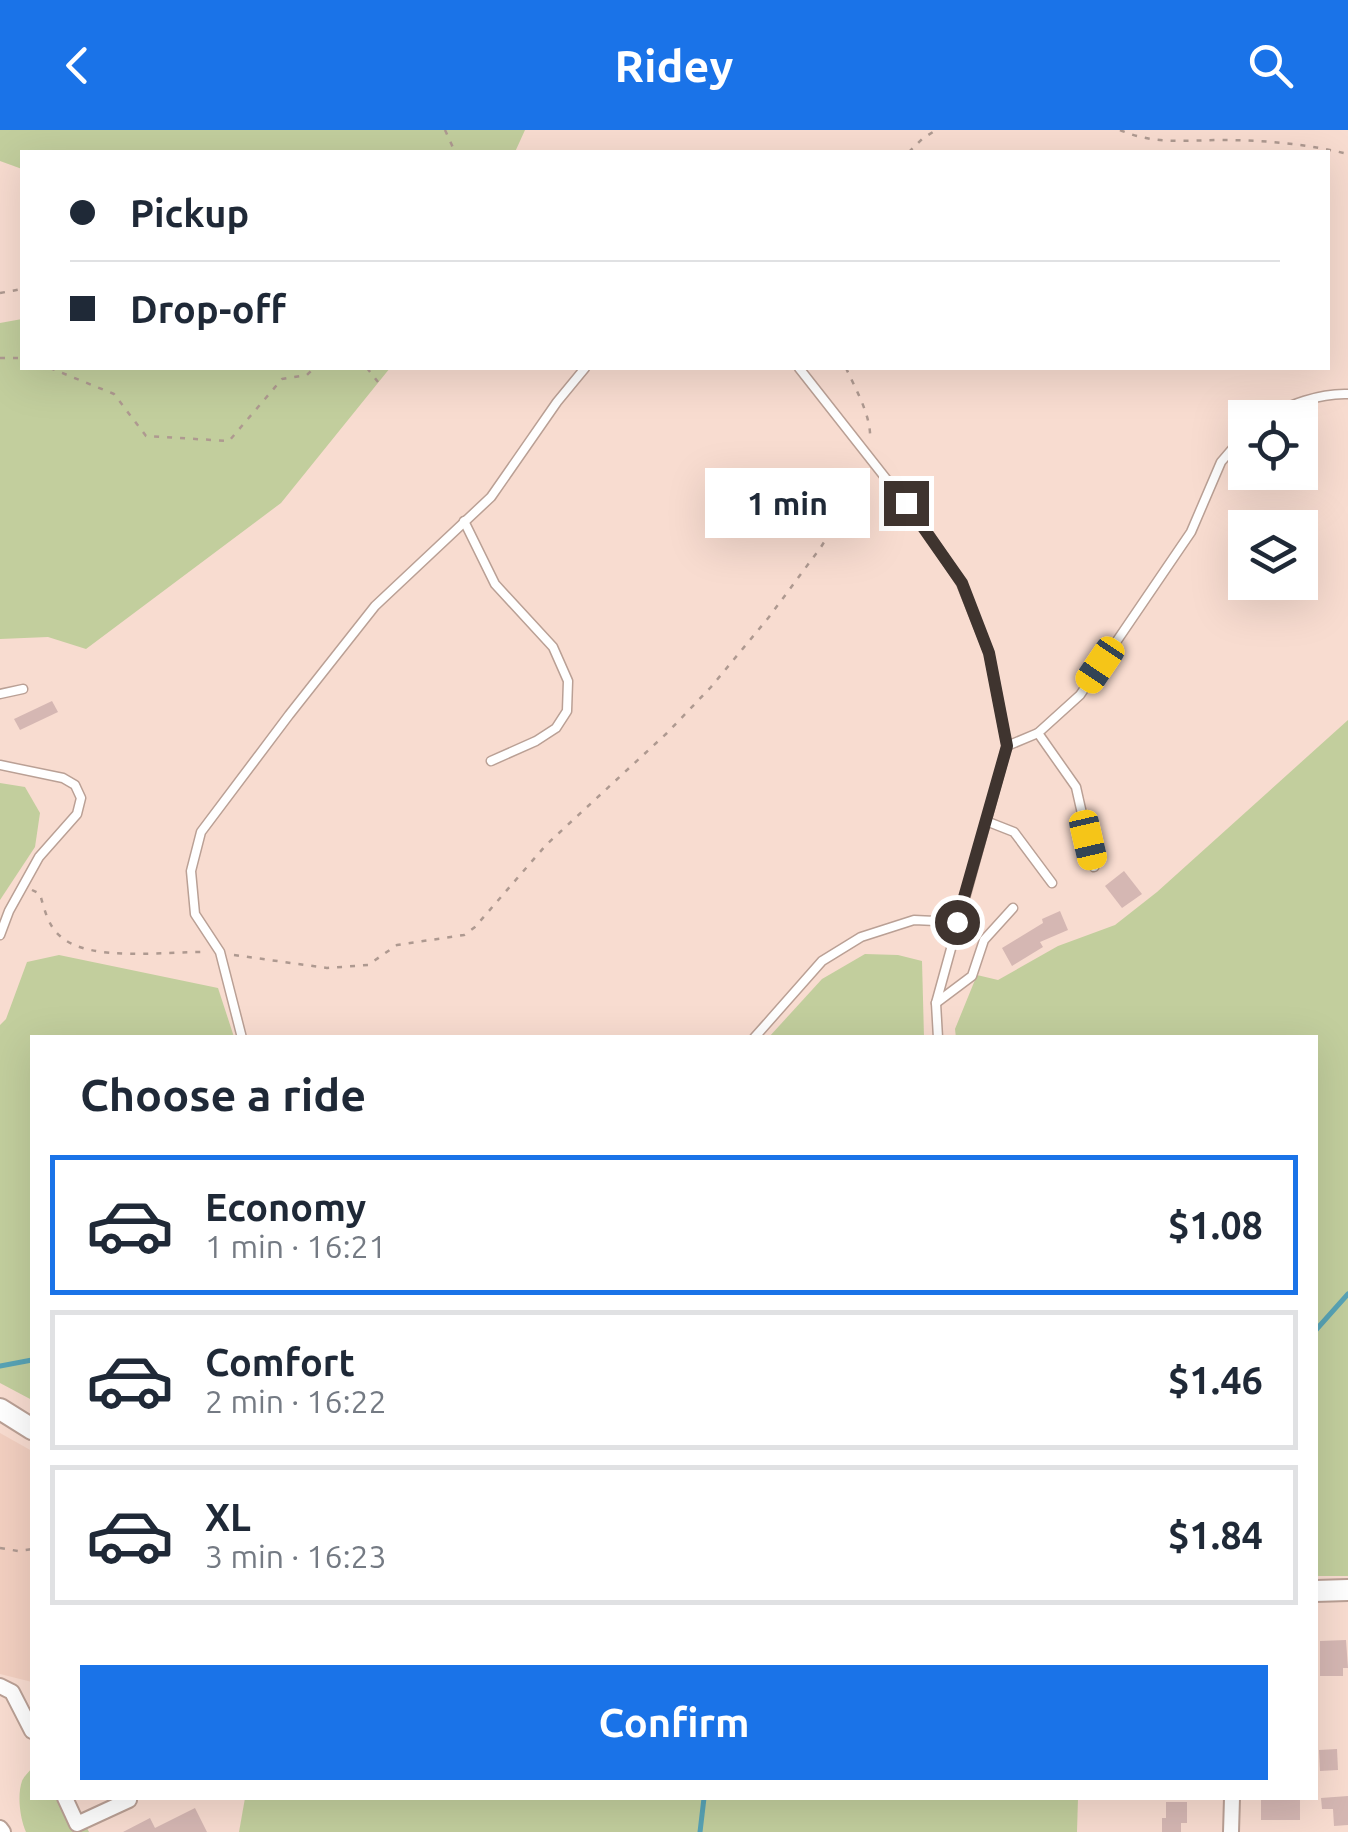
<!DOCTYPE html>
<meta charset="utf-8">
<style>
body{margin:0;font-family:Ubuntu,sans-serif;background:#f6f6f7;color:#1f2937;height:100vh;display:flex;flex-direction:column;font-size:38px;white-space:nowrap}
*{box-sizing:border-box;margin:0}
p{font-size:32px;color:#747a83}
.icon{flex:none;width:55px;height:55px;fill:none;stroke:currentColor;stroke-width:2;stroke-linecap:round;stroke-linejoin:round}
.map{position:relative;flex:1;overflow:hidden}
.details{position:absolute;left:30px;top:905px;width:1288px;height:765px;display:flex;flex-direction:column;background:#fff;border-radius:0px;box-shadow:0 10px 40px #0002}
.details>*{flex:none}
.top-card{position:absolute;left:20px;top:20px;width:1310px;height:220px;border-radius:0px;box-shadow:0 10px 40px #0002;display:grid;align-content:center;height:220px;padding:0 50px;background:#fff}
.controls{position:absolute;left:1228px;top:270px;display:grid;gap:20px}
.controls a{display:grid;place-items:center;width:90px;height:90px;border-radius:0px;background:#fff;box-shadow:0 10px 40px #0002;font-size:50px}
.end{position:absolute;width:45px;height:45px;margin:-22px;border:12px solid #3f342f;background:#fff;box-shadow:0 0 0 5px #fff}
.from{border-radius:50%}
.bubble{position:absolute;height:70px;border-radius:0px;background:#fff;box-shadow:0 10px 40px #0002;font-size:32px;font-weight:700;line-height:70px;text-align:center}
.car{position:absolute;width:30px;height:60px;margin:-30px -15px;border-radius:12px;box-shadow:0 0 8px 2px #0007;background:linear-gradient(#f5c518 24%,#345 0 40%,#f5c518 0 76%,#345 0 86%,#f5c518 0)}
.top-card b{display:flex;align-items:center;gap:35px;height:95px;font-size:38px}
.top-card b+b{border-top:2px solid #e0e1e3}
.top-card i{width:25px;height:25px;background:#1f2937}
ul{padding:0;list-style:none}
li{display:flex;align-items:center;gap:30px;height:140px;margin:0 20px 15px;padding:0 30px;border:5px solid #e0e1e3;border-radius:0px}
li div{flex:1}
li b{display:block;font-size:38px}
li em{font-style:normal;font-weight:700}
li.active{border-color:#1a73e8}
li>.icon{width:90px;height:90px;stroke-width:1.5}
h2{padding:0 50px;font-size:45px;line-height:120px}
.action{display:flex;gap:20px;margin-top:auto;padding:20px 50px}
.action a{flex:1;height:115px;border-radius:0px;background:#1a73e8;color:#fff;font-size:40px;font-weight:700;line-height:115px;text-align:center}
header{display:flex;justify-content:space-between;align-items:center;height:130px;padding:0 50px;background:#1a73e8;color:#fff;font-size:45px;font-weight:700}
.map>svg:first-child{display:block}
.built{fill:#f2cfc0}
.green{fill:#c2ce9d}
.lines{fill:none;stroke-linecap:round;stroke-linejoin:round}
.stream{stroke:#58a3b5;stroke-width:5}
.building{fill:#d5b7b3}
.service-casing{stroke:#baa095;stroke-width:11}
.minor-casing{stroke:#baa095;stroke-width:18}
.secondary-casing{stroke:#baa095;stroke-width:24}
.path{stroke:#ae9990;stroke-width:2.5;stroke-dasharray:5 8;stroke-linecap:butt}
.service{stroke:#fff;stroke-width:8}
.minor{stroke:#fff;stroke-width:14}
.secondary{stroke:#fff;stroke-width:20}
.route{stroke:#3f342f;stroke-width:12}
</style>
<header><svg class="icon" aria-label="back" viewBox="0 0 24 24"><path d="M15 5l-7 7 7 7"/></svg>Ridey<svg class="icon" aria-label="search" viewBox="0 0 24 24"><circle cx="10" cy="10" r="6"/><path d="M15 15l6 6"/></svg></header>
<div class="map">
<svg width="1348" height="1702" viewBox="0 0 1348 1702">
<rect width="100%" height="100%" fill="#f8dcd0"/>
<polygon class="built" points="0,1303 32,1321 32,1552 0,1544"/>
<g class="green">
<polygon points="0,0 525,0 515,22 22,22 22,39 0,31"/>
<polygon points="22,189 22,238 390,238 281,373 86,519 48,507 0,509 0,193"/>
<polygon points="1348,590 1348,1446 1315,1446 1315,908 956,908 955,899 977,845 998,850 1058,816 1115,795 1157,762"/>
<polygon points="0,653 25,657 40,683 35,717 0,770"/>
<polygon points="865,824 898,825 922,831 924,907 769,907 822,849"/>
<polygon points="59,825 218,858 234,907 32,908 32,1270 0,1253 0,895 6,889 27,832"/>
<path d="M32,1638V1668H57L74,1701L86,1696L89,1702H26C20,1689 17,1665 22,1651C24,1646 29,1642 32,1638Z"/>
<polygon points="245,1668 1078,1668 1077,1702 239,1702"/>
</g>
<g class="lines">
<g class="stream">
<polyline points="1315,1201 1348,1164"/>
<polyline points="0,1236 32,1230"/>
<polyline points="700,1702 704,1668"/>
</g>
</g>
<g class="building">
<polygon points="52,571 58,582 20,600 14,589"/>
<polygon points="1124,741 1142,764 1122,778 1105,756"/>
<polygon points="1060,781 1068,800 1040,812 1043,817 1012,836 1002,818 1043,793 1042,789"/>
<polygon points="1346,1510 1348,1538 1343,1538 1343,1546 1320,1546 1320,1511"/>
<polygon points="1337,1619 1338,1640 1320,1641 1319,1620"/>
<polygon points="1348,1666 1348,1695 1334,1696 1333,1679 1322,1679 1321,1668"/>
<rect x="1261" y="1669" width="39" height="21"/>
<polygon points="1166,1672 1187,1672 1187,1693 1181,1693 1181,1702 1162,1702 1162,1688 1166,1688"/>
<polygon points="195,1678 207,1702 123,1702 150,1688 155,1698"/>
</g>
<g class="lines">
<defs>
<g id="service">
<polyline points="799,238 924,397 961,453 989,523 1007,616 936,873 938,908"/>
<path d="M1263,288C1290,275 1318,263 1348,264"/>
<polyline points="464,391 495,454 553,517 568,551 567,581 556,598 536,611 491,631"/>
<polyline points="0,564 23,559"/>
<polyline points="1038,603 1076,657 1094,737"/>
<polyline points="1007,616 1038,603 1080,565 1191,402 1221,332 1245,304"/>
<polyline points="0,635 63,648 75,655 81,668 77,684 39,727 9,781 0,805"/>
<polyline points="986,691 1014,702 1052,753"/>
<polyline points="936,873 972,846 984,810 1013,778"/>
<polyline points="242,908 220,822 195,784 191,741 201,702 289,585 375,476 491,367 557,272 585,238"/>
<polyline points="754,908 822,831 861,807 914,790 957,792"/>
</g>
<g id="minor">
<polyline points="0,1556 12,1562 32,1601"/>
<polyline points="65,1668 77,1694 129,1670 128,1668"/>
<polyline points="0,1698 3,1702"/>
<polyline points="1231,1702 1232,1668"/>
</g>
<g id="secondary">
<polyline points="0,1279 32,1299"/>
<polyline points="1315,1461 1348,1460"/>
</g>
</defs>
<use href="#service" class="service-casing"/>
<use href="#minor" class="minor-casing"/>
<use href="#secondary" class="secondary-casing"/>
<g class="path">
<polyline points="445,0 455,22"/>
<path d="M1120,0C1154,15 1186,10 1222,10C1264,10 1307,14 1348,24"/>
<polyline points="909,22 922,9 936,0"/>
<polyline points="0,163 22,159"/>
<polyline points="0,228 22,228"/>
<polyline points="50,238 114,264 146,306 229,311 282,249 307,245 314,238"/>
<polyline points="367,238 378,252"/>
<path d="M846,238C856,260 872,287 870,311"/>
<path d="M32,760L40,764C44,778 48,796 60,806C89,833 167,821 206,822"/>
<polyline points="234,825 327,838 368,835 397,815 464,805 475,797 546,715 667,603 711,557 769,487 821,417 851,369 863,338"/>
<polyline points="0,1418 18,1421 32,1419"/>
</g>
<use href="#service" class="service"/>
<use href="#minor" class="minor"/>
<use href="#secondary" class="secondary"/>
</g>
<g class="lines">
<polyline class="route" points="906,373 962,453 989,523 1007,616 957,792"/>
</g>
</svg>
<div class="controls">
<a><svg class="icon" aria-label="locate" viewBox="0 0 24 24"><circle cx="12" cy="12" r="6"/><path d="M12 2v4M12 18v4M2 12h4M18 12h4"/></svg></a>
<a><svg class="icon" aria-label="layers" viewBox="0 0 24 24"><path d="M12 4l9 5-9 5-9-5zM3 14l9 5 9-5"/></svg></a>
</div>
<i class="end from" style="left:957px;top:792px"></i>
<i class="end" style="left:906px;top:373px"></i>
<div class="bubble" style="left:705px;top:338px;width:165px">1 min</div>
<i class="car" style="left:1100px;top:535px;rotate:214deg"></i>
<i class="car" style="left:1088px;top:710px;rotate:167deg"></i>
<div class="top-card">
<b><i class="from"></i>Pickup</b>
<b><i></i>Drop-off</b>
</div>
<section class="details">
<h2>Choose a ride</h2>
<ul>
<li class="active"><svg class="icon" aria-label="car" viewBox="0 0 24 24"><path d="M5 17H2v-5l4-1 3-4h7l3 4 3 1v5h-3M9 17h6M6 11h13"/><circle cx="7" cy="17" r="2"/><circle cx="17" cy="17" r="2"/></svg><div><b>Economy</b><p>1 min · 16:21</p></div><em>$1.08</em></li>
<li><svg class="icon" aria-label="car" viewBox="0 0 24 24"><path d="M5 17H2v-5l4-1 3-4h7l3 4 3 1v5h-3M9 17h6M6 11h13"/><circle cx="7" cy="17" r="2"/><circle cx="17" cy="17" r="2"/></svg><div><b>Comfort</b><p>2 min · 16:22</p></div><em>$1.46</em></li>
<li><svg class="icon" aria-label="car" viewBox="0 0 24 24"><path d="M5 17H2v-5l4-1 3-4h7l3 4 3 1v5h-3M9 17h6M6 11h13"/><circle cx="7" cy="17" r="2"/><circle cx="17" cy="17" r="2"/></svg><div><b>XL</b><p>3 min · 16:23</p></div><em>$1.84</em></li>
</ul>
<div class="action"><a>Confirm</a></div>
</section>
</div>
